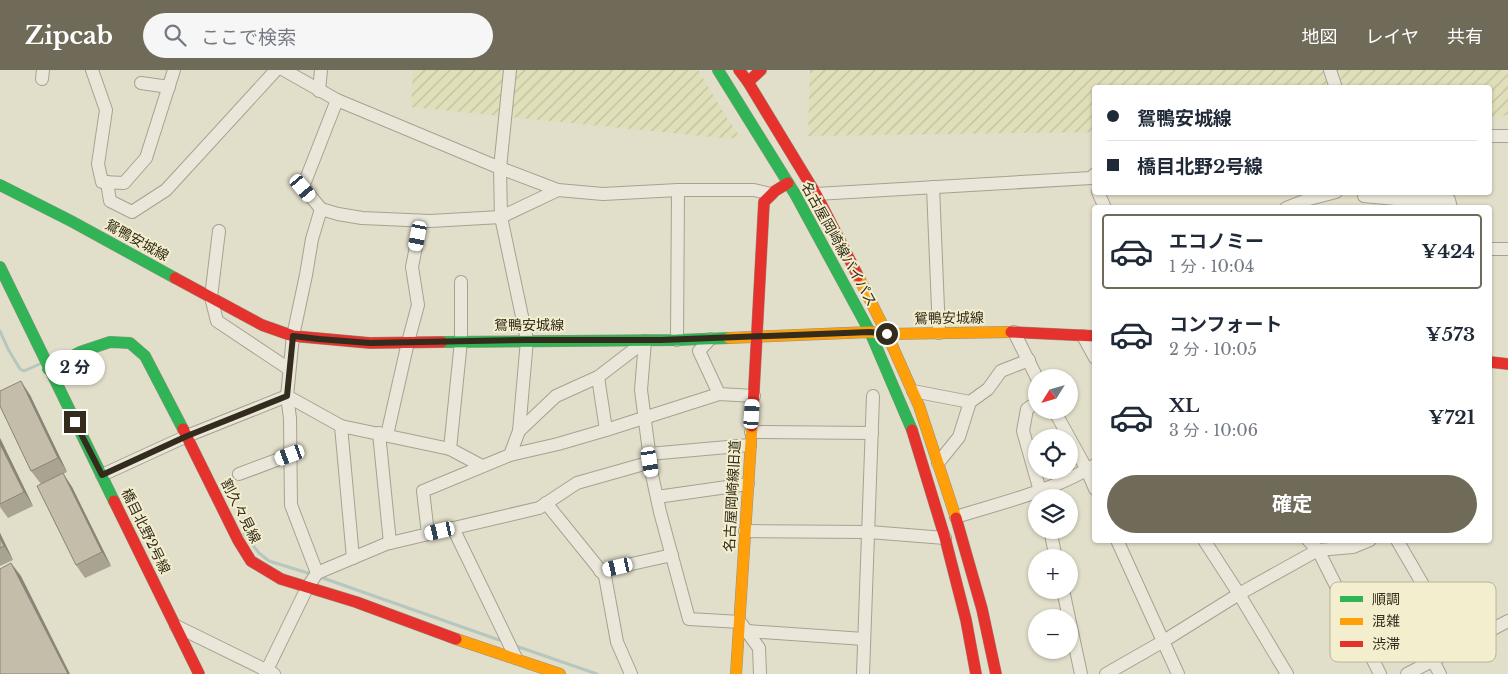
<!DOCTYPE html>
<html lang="ja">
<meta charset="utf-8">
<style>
body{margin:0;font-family:"Libre Baskerville","Noto Sans JP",serif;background:#f6f6f7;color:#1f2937;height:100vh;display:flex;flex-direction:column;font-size:19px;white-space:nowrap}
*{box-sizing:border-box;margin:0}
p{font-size:16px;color:#747a83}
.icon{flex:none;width:28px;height:28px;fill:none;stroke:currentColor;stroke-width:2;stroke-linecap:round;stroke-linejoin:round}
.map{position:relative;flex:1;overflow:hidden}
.details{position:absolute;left:1092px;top:135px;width:400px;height:338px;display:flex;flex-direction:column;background:#fff;border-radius:5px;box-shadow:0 1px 4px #0004}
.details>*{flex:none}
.hud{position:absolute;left:1092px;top:15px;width:400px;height:110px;border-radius:5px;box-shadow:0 1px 4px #0004;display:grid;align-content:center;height:110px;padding:0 15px;background:#fff}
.needle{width:32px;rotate:233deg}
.controls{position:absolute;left:1028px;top:299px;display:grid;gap:10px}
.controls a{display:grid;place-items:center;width:50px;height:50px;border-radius:50%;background:#fff;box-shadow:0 1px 4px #0004;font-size:25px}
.end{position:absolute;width:22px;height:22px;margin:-11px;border:6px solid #332b1c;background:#fff;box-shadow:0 0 0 2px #fff}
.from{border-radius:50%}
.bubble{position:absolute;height:35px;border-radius:18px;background:#fff;box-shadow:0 1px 4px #0004;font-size:16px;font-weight:700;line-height:35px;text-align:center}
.car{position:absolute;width:15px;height:30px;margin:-15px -8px;border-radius:6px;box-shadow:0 0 4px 1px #0007;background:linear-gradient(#fff 24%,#345 0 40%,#fff 0 76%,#345 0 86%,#fff 0)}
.hud b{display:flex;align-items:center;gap:18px;height:48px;font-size:19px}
.hud b+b{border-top:1px solid #e0e1e3}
.hud i{width:12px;height:12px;background:#1f2937}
ul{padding:9px 0 0;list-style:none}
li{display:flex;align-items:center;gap:15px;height:75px;margin:0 10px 8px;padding:0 5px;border:2px solid transparent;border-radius:5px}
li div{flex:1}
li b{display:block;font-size:19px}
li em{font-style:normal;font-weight:700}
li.on{border-color:#706a59}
li>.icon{width:45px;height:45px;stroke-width:1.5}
.primary-button{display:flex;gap:10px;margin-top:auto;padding:10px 15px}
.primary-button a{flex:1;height:58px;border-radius:30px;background:#706a59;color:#fff;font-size:20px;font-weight:700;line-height:58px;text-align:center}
header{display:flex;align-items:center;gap:30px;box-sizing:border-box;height:70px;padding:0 25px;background:#706a59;color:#fff}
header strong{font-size:24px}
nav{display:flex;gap:28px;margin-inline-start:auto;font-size:18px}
.search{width:350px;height:45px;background:#f6f6f7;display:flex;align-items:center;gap:12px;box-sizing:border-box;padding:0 18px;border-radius:28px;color:#747a83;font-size:19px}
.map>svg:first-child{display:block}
.farmland{fill:url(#farmland-furrows)}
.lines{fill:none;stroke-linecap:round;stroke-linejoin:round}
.stream{stroke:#b5c7be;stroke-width:3}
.street-casing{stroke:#a6a293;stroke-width:14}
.fast-casing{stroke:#959183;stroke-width:12}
.slow-casing{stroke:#959183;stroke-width:12}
.jam-casing{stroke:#959183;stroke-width:12}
.street{stroke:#eae7da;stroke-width:12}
.fast{stroke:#30b455;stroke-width:11}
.slow{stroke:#ff9f0a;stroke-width:11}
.jam{stroke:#e5322d;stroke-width:11}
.wall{fill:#a9a392}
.shaded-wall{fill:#898477}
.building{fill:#c4bdaa;stroke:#898477}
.route{stroke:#332b1c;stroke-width:6}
.labels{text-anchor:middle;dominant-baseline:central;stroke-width:4;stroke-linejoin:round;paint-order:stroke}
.street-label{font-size:14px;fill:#332b1c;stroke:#f3efce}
.key{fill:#f3efce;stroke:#b9b499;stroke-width:1}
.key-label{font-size:14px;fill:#332b1c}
</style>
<header>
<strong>Zipcab</strong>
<div class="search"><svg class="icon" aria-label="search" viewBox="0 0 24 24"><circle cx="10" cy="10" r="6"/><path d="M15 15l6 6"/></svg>ここで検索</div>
<nav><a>地図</a><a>レイヤ</a><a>共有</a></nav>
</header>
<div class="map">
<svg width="1508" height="604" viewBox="0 0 1508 604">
<defs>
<pattern id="farmland-furrows" width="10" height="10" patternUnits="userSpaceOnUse" patternTransform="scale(1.25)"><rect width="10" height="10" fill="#e0dfba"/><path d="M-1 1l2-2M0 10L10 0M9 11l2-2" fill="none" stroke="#c1c09f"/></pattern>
</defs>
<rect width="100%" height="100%" fill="#e1dec9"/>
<g class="farmland">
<polygon points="413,0 698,0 726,47 741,68 723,68 411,37"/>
<polygon points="810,0 1508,0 1508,45 1490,48 1490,18 1095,18 1095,62 808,66"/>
</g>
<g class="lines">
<g class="stream">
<polyline points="0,261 8,279 20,299 24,301 42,293"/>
<polyline points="244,464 259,483 269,491 311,504"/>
<polyline points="320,507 502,571"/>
<polyline points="513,575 597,604"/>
</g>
<defs>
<g id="street">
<polyline points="92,0 106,40 98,94 102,112 124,113 146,88 174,0"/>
<polyline points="284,0 337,30 500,98 558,120 603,124 678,120 754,120 771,124"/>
<polyline points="1330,0 1336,18"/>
<polyline points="42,9 43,0"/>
<polyline points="141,13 169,17"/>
<polyline points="319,21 321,0"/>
<polyline points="1490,66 1508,66"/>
<polyline points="107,112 110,131 132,142 166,120 276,0"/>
<polyline points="933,117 939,263"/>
<polyline points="1098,122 1105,138"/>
<polyline points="816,124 1091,108 1095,104"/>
<polyline points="1364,126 1416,131 1449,130 1451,138"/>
<polyline points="1286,138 1309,129 1336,122"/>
<polyline points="321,139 303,117 337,30"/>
<polyline points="219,161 211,227 217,251 289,299"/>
<polyline points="1490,179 1508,179"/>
<polyline points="1014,262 1037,308"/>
<polyline points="1083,266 1095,288"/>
<polyline points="710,269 699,281 719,324"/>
<polyline points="677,270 678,120"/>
<polyline points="645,271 641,320 652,405 660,442 689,549 740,552 759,578 760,604"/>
<polyline points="913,321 970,332"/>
<polyline points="287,326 341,356 450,379 482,396"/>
<polyline points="1036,333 1027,339 1023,361 1042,428"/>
<polyline points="1054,340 1087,400 1095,419"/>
<polyline points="341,356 353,488"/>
<polyline points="606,360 719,324 754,326"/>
<polyline points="519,361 556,326 598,307 645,271"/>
<polyline points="751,362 872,363"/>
<polyline points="379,363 390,473"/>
<polyline points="387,365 408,272 418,235 412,197 421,151"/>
<polyline points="450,379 461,271 461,212"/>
<polyline points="649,384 750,375"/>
<polyline points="510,385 558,374 606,360 598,307"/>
<polyline points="938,393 959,367 970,332 988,319 1001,301 1029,290"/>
<polyline points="239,404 290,385"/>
<polyline points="102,405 187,366 287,326"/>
<polyline points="657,427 748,414"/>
<polyline points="546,433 605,506 617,572 631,604"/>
<path d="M956,447C1004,432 1052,421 1095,395"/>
<polyline points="453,458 516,588"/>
<polyline points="1050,460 1056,488"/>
<polyline points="745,461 869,462 945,468"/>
<polyline points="428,464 423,421 510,385 519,361 527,270 501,147 500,98 510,0"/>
<polyline points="1117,470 1178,604"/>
<polyline points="1204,470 1239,524 1287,604"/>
<polyline points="1308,470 1318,480 1380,604"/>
<polyline points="1397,470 1459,577"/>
<polyline points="600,501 672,485"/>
<polyline points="317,503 291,435 290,348 287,326 293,266 306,205 312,169 321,139 338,144 362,148 430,151 501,147 558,120"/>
<polyline points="1063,520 1081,604"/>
<polyline points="176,556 274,604"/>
<polyline points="747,561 864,569"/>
<polyline points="1433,591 1440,604"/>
<polyline points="265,604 307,518 317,503 386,474 539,438 577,413 651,392"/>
<polyline points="863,604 873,326"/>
<polyline points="1106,604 1162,572 1239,524 1318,480 1353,477 1370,470"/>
<polyline points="1407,604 1508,551"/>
</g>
<g id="fast">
<polyline points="718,0 795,124 870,262 912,360"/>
<polyline points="0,115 71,151 175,208"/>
<polyline points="0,197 114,431"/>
<polyline points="442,272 677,270 729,268"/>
<polyline points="48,299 80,282 110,272 130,273 145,286 183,359"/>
</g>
<g id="slow">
<polyline points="858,206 887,264 919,336 956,448"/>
<polyline points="729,268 870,262 887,264 1011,262"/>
<polyline points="456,569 560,604"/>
<polyline points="736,604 752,356"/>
</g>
<g id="jam">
<polyline points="739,0 748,12 816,124 858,206"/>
<polyline points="748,12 761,0"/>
<polyline points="175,208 262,255 293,266 370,273 442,272"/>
<polyline points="1011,262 1095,266"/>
<polyline points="1490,292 1508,294"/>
<polyline points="752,356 764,132 775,121 788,113"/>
<polyline points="183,359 238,470 251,491 281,509 356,532 456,569"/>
<polyline points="912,360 945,468 966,550 976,604"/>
<polyline points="114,431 199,604"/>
<polyline points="956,448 982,539 996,604"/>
</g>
</defs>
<use href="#street" class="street-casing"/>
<use href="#fast" class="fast-casing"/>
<use href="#slow" class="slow-casing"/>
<use href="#jam" class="jam-casing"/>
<use href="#street" class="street"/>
<use href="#fast" class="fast"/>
<use href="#slow" class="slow"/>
<use href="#jam" class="jam"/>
</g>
<g class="wall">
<polygon points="30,325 67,402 63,404 72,417 111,496 85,508 76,495 41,414 31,401"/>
<polygon points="0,368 33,436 8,448 0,437"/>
<polygon points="0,463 13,490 0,496"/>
</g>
<g class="shaded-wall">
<polygon points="21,311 30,325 67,402 58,388"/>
<polygon points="0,368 33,436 24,422 0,374"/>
<polygon points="63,403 72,417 111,496 102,482"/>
<polygon points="0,463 13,490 4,476 0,468"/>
<polygon points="11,493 21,506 70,604 68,604"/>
</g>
<g class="building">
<polygon points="21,311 58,388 31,401 0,336 0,321"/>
<polygon points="0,374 24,422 0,434"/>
<polygon points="63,403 102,482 76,495 37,416"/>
<polygon points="0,468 4,476 0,478"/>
<polygon points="11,493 68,604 0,604 0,499"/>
</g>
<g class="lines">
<polyline class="route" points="75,352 102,405 187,366 287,326 293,266 319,269 370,273 527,270 661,270 870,262 887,264"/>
</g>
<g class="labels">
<g class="street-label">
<text transform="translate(137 170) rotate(29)">鴛鴨安城線</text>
<text transform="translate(839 174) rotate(61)">名古屋岡崎線バイパス</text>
<text transform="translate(949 248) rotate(-1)">鴛鴨安城線</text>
<text x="529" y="255">鴛鴨安城線</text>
<text transform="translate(732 426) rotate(-87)">名古屋岡崎線旧道</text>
<text transform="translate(241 441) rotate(63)">割久々見線</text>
<text transform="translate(146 461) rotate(64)">橋目北野2号線</text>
</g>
</g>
<rect x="1330" y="512" width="166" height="80" rx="8" class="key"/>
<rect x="1340" y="526" width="23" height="6" fill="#30b455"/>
<rect x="1340" y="548" width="23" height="7" fill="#ff9f0a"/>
<rect x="1340" y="571" width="23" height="6" fill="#e5322d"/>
<g class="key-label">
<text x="1372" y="534">順調</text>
<text x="1372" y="556">混雑</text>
<text x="1372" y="579">渋滞</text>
</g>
</svg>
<div class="controls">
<a><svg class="needle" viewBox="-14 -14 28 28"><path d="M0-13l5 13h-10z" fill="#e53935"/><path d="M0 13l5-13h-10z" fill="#747a83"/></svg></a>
<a><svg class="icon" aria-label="locate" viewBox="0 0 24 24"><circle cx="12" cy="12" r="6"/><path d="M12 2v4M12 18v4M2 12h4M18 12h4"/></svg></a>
<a><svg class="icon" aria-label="layers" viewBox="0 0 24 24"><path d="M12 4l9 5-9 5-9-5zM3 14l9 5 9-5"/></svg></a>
<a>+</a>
<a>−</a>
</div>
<i class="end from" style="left:887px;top:264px"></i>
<i class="end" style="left:75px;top:352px"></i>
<div class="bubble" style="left:45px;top:280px;width:60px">2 分</div>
<i class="car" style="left:303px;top:118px;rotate:140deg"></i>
<i class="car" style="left:418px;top:166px;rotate:191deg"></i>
<i class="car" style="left:752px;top:344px;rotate:4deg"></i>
<i class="car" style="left:290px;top:385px;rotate:250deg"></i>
<i class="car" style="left:650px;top:392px;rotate:171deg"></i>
<i class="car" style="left:440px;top:461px;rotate:257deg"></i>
<i class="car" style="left:618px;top:497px;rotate:257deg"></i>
<div class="hud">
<b><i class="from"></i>鴛鴨安城線</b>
<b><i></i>橋目北野2号線</b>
</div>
<section class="details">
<ul>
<li class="on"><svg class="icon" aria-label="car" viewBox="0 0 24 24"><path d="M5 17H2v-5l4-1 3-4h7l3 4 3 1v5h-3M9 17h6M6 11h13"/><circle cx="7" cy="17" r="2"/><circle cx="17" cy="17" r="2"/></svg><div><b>エコノミー</b><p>1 分 · 10:04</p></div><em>¥424</em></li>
<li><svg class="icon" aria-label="car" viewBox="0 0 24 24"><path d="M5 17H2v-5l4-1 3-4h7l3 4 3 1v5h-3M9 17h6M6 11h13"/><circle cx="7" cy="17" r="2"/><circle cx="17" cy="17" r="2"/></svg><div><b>コンフォート</b><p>2 分 · 10:05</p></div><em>¥573</em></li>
<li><svg class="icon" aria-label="car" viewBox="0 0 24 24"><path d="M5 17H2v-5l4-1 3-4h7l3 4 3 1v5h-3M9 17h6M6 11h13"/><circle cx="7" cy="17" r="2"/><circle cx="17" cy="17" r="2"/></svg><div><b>XL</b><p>3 分 · 10:06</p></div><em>¥721</em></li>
</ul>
<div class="primary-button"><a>確定</a></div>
</section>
</div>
